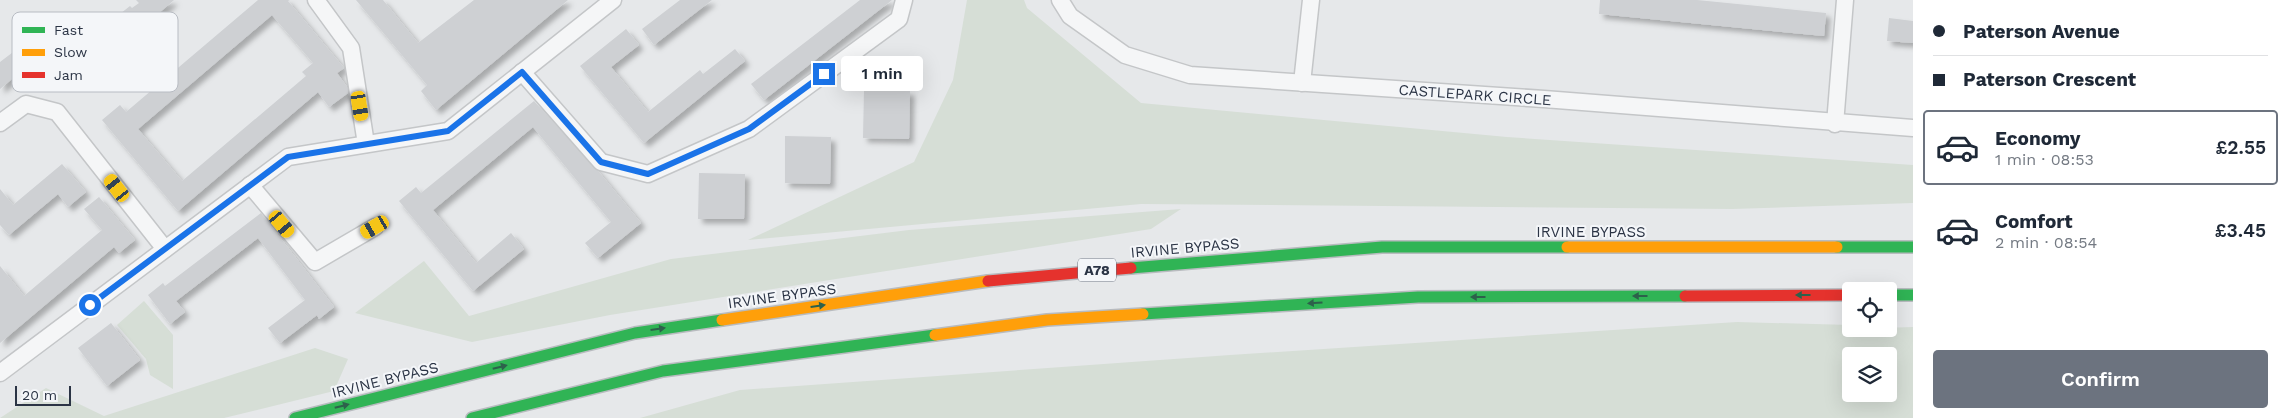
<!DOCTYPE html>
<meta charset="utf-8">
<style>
body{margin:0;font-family:"Work Sans",sans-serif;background:#f6f6f7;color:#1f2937;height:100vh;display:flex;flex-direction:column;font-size:19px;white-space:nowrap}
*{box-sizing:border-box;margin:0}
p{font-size:16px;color:#747a83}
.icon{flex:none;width:28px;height:28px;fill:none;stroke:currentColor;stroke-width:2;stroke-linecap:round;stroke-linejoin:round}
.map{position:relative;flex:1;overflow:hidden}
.side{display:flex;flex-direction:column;background:#fff;width:375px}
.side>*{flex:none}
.guide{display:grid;align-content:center;height:110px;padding:0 20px;background:#fff}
.buttons{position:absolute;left:1842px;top:282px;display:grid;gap:10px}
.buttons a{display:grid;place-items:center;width:55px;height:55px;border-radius:5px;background:#fff;box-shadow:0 5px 20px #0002;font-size:25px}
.scale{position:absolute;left:15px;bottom:12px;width:56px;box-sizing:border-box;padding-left:5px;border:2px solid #2b3445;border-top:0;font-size:14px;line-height:18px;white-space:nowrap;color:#2b3445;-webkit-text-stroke:4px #f4f6f9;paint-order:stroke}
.end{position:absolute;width:22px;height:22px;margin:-11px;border:6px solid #1a73e8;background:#fff;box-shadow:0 0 0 2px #fff}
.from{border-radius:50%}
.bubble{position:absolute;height:35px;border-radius:5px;background:#fff;box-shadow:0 5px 20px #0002;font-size:16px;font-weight:600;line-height:35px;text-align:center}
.car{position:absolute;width:15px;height:30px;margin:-15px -8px;border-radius:6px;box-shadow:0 0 4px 1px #0007;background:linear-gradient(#f5c518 24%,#345 0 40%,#f5c518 0 76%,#345 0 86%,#f5c518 0)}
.guide b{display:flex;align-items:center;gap:18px;height:48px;font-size:19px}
.guide b+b{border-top:1px solid #e0e1e3}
.guide i{width:12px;height:12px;background:#1f2937}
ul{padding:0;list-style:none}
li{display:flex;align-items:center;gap:15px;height:75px;margin:0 10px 8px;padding:0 10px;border:2px solid transparent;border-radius:5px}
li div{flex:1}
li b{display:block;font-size:19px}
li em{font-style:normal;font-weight:600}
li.on{border-color:#6c737f}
li>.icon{width:45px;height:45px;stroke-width:1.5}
.primary-button{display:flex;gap:10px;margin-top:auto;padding:10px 20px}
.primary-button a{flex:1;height:58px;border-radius:5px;background:#6c737f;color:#fff;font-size:20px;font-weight:600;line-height:58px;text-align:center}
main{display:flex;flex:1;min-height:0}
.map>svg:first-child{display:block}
.green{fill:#d6ded6;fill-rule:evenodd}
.building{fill:#ced0d3;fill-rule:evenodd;filter:url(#shadow)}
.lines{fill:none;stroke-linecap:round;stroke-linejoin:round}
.street-casing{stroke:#c4c6c8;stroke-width:19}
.fast-casing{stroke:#b8bbbf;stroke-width:14}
.slow-casing{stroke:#b8bbbf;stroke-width:14}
.jam-casing{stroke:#b8bbbf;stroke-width:14}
.street{stroke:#f5f6f7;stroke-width:16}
.fast{stroke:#30b455;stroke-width:11}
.slow{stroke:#ff9f0a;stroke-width:11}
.jam{stroke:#e5322d;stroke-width:11}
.oneway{fill:#2d614b}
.route{stroke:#1a73e8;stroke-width:6}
.labels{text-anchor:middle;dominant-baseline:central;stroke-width:4;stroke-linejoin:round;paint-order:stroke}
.shield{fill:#f4f6f9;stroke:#676e7b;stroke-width:1}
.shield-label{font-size:14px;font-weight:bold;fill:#2b3445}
.street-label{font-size:15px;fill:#2b3445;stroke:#f4f6f9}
.key{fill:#f4f6f9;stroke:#b8bcc3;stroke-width:1}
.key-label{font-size:14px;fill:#2b3445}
</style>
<main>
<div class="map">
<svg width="1913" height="418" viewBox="0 0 1913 418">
<defs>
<filter id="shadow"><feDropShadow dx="4.5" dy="4.5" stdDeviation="2.5" flood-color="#0004"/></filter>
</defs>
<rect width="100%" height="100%" fill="#e6e8ea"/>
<g class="green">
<polygon points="967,0 1024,0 1027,8 1141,103 1507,137 1913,165 1913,203 1732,209 1141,204 748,240 914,162 953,80"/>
<polygon points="1181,209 1151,229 610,315 472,342 355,313 424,261 469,316 671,259 909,230"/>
<polygon points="144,301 173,335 173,389 150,375 146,359 117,325"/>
<path d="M1737,322L1851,325V329L1913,327V418H640L740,390L1230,355ZM1851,356H1889V394H1851Z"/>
<polygon points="315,348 348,359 334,391 224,418 0,418 46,388 104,416"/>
</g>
<g class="building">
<polygon points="136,0 174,0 152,19 148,15 96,59 94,55 70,76 51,53 46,57 43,53 0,89 0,62 25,43 27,46 53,26 69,51 77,45 79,46 130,6 132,8 139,3"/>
<path d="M258,0H290L288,1L344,68L337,73L347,87L348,93L329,107L318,92L178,211L102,120L120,105L126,112ZM272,15L313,63L302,72L306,76L182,181L138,129Z"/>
<polygon points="356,0 383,0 418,43 474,0 568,0 436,110 421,91 427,85"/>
<polygon points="680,0 712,0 654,45 642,29"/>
<polygon points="860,0 892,0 764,100 751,84"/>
<polygon points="1600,0 1697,0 1826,13 1824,36 1599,14"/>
<polygon points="1889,18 1913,21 1913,43 1887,41"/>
<polygon points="626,29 639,45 611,67 648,112 700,70 703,74 735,49 745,61 644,143 580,66"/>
<polygon points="864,90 910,91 909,139 863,138"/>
<polygon points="534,101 598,171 641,223 598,258 585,243 611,222 533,127 433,210 476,263 511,233 524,249 473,291 399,201 416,187 421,193"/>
<polygon points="785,136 831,137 830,184 785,183"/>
<polygon points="62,164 86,192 68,207 58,194 9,235 0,225 0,189 13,205"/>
<polygon points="699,173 745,174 744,219 698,219"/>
<polygon points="99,197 135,240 119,253 114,247 0,343 0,266 24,296 102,230 84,209"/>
<polygon points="261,213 334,307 319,319 317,315 280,343 268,328 305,300 258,238 176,301 185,312 170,324 148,295 163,283 165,286"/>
<polygon points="111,323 140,360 107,386 78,348"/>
</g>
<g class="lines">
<defs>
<g id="street">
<polyline points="316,0 351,48 366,144"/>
<polyline points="1060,0 1070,16 1125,55 1190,75 1544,99 1913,128"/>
<polyline points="522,72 601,162 648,174 749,129 899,19 904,0"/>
<polyline points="1302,83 1311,0"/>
<polyline points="0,123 26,104 57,112 165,249"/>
<polyline points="1835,124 1845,0"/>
<polyline points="250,185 315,262 375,227"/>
<polyline points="0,373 288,157 448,131 613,0"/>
</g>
<g id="fast">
<polyline points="1837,247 1913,247"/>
<polyline points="1131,268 1382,247 1567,247"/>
<polyline points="1889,295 1913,295"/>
<polyline points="1143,314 1418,297 1685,296"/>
<polyline points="295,418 635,333 722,320"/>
<polyline points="472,418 663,371 935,335"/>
</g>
<g id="slow">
<polyline points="1567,247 1837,247"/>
<polyline points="722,320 988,281"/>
<polyline points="935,335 1047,320 1143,314"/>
</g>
<g id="jam">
<polyline points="988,281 1131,268"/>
<polyline points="1685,296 1851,295"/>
</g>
</defs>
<use href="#street" class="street-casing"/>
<use href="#fast" class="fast-casing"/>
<use href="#slow" class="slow-casing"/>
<use href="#jam" class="jam-casing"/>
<use href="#street" class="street"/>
<use href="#fast" class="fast"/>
<use href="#slow" class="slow"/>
<use href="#jam" class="jam"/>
</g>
<defs><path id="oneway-solid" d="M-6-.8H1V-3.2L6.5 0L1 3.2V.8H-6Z" transform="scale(1.25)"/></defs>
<g class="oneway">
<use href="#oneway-solid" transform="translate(1803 295) rotate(180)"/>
<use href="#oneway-solid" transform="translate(1640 296) rotate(180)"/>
<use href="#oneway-solid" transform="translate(1478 297) rotate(180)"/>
<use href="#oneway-solid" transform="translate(1315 303) rotate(176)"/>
<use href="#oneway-solid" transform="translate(818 306) rotate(-8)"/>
<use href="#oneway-solid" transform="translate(658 329) rotate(-8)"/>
<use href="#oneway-solid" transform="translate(500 367) rotate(-14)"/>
<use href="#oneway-solid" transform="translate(342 406) rotate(-14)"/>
</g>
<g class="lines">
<polyline class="route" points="90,305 288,157 448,131 522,72 601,162 648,174 749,129 824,74"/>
</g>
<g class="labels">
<rect class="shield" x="1078" y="258.5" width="38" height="23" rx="4"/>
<g class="shield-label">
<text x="1097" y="270">A78</text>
</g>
<g class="street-label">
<text transform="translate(1475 95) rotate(4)">CASTLEPARK CIRCLE</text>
<text x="1591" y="232">IRVINE BYPASS</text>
<text transform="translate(1185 248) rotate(-5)">IRVINE BYPASS</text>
<text transform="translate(782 296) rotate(-8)">IRVINE BYPASS</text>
<text transform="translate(385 380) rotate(-14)">IRVINE BYPASS</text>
</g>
</g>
<rect x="12" y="12" width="166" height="80" rx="8" class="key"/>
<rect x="22" y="27" width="23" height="6" fill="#30b455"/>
<rect x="22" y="49" width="23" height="7" fill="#ff9f0a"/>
<rect x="22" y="72" width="23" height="6" fill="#e5322d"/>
<g class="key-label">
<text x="54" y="35">Fast</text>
<text x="54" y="57">Slow</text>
<text x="54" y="80">Jam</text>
</g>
</svg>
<div class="buttons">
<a><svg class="icon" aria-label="locate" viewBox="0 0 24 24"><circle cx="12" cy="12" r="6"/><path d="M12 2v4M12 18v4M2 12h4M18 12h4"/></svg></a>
<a><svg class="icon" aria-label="layers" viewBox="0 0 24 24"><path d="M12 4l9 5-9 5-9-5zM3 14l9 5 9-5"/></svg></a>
</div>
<div class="scale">20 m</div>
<i class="end from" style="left:90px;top:305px"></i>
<i class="end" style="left:824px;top:74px"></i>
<div class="bubble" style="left:841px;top:56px;width:82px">1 min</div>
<i class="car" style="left:360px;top:106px;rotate:171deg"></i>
<i class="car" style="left:117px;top:188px;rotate:322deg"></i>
<i class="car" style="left:282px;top:224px;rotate:140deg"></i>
<i class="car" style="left:375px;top:227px;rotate:240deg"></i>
</div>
<section class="side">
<div class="guide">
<b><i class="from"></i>Paterson Avenue</b>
<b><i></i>Paterson Crescent</b>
</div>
<ul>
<li class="on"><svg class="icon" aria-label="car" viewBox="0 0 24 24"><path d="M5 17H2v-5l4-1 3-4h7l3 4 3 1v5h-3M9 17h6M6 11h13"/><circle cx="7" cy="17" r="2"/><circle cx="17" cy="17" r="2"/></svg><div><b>Economy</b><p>1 min · 08:53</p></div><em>£2.55</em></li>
<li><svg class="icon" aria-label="car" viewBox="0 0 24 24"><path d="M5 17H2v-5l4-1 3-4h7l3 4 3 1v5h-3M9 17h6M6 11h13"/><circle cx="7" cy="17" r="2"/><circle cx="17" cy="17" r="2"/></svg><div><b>Comfort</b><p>2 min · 08:54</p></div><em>£3.45</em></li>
</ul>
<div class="primary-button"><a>Confirm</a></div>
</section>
</main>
